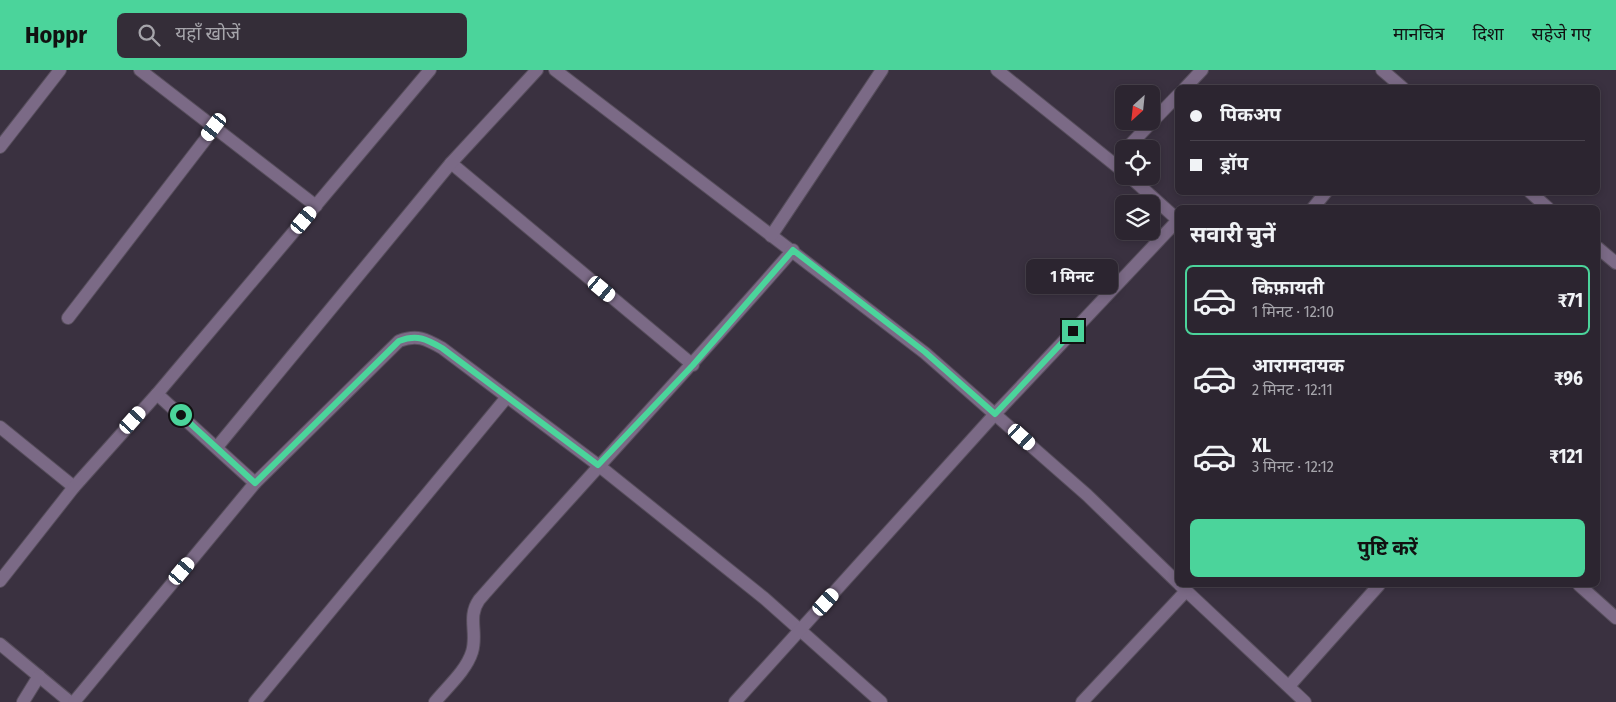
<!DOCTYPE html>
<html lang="hi">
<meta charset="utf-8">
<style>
body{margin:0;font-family:"Fira Sans Condensed","Noto Sans Devanagari",sans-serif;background:#342d38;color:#f1f3f6;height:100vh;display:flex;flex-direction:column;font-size:19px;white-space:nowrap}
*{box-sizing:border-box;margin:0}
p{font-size:16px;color:#a6a5ab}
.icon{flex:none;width:28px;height:28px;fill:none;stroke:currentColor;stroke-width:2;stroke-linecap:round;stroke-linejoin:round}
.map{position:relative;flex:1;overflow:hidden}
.details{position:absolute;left:1175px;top:135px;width:425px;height:382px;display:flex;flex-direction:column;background:#2c2530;border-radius:8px;box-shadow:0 2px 8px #0003,0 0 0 1px #48424c}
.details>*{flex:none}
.top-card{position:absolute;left:1175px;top:15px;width:425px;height:110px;border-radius:8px;box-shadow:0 2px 8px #0003,0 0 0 1px #48424c;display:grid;align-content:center;height:110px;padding:0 15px;background:#2c2530}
.needle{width:32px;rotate:207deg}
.controls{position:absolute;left:1115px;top:15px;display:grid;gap:10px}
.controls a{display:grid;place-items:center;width:45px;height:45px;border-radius:8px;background:#2c2530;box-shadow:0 2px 8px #0003,0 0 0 1px #48424c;font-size:25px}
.end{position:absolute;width:22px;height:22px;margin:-11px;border:6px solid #4bd49b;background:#111;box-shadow:0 0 0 2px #111}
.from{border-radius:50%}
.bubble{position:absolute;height:35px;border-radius:8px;background:#2c2530;box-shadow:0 2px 8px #0003,0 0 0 1px #48424c;font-size:16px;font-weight:700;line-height:35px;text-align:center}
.car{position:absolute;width:15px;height:30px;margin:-15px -8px;border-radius:6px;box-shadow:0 0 4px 1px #0007;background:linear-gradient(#fff 24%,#345 0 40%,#fff 0 76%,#345 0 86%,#fff 0)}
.top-card b{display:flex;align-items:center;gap:18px;height:48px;font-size:19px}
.top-card b+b{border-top:1px solid #48424c}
.top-card i{width:12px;height:12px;background:#f1f3f6}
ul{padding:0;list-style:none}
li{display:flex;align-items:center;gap:15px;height:70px;margin:0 10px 8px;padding:0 5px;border:2px solid transparent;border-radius:8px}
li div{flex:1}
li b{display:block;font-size:19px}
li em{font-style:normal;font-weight:700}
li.current{border-color:#4bd49b}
li>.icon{width:45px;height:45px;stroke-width:1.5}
h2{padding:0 15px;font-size:22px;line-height:60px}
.button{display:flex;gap:10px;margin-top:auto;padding:10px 15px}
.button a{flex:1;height:58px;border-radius:8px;background:#4bd49b;color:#111;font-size:20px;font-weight:700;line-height:58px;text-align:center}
header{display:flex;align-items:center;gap:30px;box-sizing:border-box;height:70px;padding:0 25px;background:#4bd49b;color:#111}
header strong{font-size:24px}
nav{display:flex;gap:28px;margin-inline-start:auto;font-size:18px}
.search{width:350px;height:45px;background:#342d38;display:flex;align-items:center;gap:12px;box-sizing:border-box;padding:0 18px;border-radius:8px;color:#a6a5ab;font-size:19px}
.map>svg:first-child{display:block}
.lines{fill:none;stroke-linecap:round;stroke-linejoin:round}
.minor-casing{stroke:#574e5c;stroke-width:14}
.minor{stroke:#7b6a86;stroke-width:12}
.route{stroke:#4bd49b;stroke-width:6}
</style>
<header>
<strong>Hoppr</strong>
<div class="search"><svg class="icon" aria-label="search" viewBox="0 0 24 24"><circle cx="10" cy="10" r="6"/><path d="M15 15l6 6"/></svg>यहाँ खोजें</div>
<nav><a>मानचित्र</a><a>दिशा</a><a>सहेजे गए</a></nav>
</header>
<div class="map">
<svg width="1616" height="632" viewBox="0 0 1616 632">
<rect width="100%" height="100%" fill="#3a3140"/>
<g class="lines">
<defs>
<g id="minor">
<polyline points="140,0 316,136"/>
<polyline points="555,0 925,283 1087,425 1178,513"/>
<polyline points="997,0 1124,102"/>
<polyline points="1382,0 1403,18"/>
<polyline points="1185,18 1202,0"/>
<polyline points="0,77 60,0"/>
<polyline points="1126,79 1178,25"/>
<polyline points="451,93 693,295"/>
<polyline points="1530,122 1548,138"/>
<polyline points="1313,138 1326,122"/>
<polyline points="771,166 882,0"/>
<polyline points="1598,178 1616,193"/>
<polyline points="68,248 215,57"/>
<polyline points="157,324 255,413"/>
<polyline points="0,357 74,417"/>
<polyline points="217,377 451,93 537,0"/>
<polyline points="0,511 74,417 157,324 430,0"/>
<polyline points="1180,515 1305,632"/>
<polyline points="1579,515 1616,548"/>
<polyline points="0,574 70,632"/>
<polyline points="1289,616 1379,515"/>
<polyline points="23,632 39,606"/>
<path d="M74,632L255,413L399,271C417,264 426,269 442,278L598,395L764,528L881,632"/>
<polyline points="255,632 507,327"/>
<path d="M435,632C447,617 466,601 472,582C478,563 467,547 479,530C583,412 690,298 793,180"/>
<polyline points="735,632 995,344 1178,150 1129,106"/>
<polyline points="1082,632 1186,521"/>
</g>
</defs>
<use href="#minor" class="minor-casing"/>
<use href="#minor" class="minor"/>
</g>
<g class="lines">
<path class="route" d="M181,345L255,413L399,271C417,264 426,269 442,278L598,395L693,295L793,180L925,282L995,344L1073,261"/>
</g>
</svg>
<div class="controls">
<a><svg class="needle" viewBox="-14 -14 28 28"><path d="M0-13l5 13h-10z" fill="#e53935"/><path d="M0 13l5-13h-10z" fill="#a6a5ab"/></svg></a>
<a><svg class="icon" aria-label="locate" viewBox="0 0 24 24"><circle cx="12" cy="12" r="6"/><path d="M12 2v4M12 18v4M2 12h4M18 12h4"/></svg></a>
<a><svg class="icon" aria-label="layers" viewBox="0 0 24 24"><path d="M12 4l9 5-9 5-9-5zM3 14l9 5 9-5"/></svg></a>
</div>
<i class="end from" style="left:181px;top:345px"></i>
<i class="end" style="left:1073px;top:261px"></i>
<div class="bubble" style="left:1026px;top:189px;width:92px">1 मिनट</div>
<i class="car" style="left:214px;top:57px;rotate:217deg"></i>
<i class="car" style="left:304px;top:150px;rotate:40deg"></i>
<i class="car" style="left:602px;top:219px;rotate:130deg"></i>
<i class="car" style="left:133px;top:350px;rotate:42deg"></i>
<i class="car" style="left:1022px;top:367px;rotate:132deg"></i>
<i class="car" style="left:182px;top:501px;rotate:40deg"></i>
<i class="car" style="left:826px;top:532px;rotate:42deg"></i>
<div class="top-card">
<b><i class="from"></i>पिकअप</b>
<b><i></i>ड्रॉप</b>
</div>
<section class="details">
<h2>सवारी चुनें</h2>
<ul>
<li class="current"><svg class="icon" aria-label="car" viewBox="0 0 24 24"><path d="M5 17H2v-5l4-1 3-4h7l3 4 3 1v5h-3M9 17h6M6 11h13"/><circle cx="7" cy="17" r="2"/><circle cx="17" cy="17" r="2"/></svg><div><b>किफ़ायती</b><p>1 मिनट · 12:10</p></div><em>₹71</em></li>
<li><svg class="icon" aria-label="car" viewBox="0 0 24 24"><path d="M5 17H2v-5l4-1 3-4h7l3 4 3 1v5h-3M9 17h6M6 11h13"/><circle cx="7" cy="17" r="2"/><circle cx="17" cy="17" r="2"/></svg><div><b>आरामदायक</b><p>2 मिनट · 12:11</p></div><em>₹96</em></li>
<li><svg class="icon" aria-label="car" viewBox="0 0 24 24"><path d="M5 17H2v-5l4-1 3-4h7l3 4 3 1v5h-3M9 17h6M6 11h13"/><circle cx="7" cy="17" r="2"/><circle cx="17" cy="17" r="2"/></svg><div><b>XL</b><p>3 मिनट · 12:12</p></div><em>₹121</em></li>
</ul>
<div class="button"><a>पुष्टि करें</a></div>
</section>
</div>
